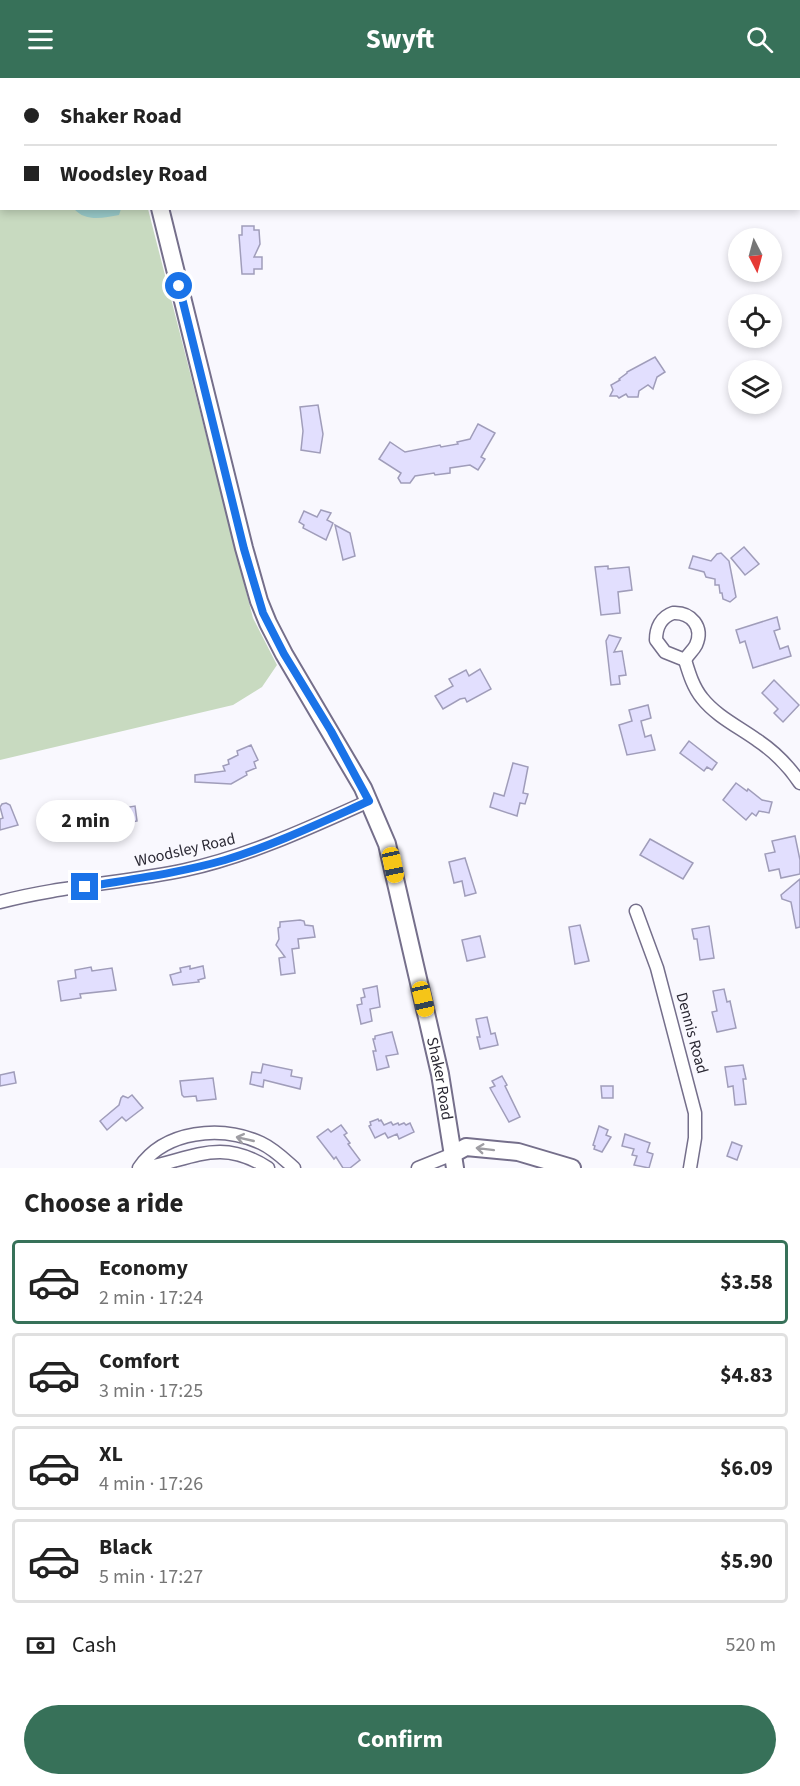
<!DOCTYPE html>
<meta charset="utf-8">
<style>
body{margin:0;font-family:"Source Sans 3",sans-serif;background:#f2f2f2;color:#222;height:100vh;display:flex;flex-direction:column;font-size:22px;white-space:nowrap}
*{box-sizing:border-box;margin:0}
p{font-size:20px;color:#767676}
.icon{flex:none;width:33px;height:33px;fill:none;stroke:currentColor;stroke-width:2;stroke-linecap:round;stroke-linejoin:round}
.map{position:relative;height:1090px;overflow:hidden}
.sheet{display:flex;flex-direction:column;background:#fff;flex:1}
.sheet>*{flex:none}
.top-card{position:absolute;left:0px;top:0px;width:801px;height:132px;box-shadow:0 3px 9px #0003;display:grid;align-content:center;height:132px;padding:0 24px;background:#fff}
.needle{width:39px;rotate:174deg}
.buttons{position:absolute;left:728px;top:150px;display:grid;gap:12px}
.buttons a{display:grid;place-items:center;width:54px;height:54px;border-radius:50%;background:#fff;box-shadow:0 3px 9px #0003;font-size:30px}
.end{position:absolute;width:27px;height:27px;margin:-14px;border:8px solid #1a73e8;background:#fff;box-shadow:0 0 0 3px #fff}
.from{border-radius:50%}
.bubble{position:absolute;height:42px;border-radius:21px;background:#fff;box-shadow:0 3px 9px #0003;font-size:20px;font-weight:700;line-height:42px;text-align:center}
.car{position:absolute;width:18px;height:36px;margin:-18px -9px;border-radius:8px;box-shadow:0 0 4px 2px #0007;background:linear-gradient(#f5c518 24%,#345 0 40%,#f5c518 0 76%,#345 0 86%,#f5c518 0)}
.top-card b{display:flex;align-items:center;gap:21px;height:57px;font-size:22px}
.top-card b+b{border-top:2px solid #e0e0e0}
.top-card i{width:15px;height:15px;background:#222}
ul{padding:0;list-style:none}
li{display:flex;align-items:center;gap:18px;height:84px;margin:0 12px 9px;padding:0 12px;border:3px solid #e0e0e0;border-radius:6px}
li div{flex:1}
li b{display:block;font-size:22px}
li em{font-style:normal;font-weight:700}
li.selected{border-color:#377159}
li>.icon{width:54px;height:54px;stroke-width:1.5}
h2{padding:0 24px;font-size:27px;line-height:72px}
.pay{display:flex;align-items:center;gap:15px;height:66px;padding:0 24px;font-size:22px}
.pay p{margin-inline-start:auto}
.primary-button{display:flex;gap:12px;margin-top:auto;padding:12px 24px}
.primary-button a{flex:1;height:69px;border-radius:36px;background:#377159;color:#fff;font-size:24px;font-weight:700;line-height:69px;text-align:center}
header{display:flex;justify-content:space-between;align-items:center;height:78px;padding:0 24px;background:#377159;color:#fff;font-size:27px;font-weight:700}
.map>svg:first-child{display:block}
.green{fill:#c8dac0}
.water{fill:#98c9c8}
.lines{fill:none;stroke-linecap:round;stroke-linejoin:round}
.stream{stroke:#98c9c8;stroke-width:3}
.building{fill:#e2dffe;stroke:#a09dba;stroke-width:1.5}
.street-casing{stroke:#756f8b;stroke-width:15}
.secondary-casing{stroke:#756f8b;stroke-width:20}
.street{stroke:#fff;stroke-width:12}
.secondary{stroke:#fff;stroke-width:16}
.oneway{stroke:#9f9ea3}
.route{stroke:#1a73e8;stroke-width:8}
.labels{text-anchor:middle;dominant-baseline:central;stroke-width:5;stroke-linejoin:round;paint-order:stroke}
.street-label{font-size:16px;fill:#2a2833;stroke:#f9f8fe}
</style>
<header><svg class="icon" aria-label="menu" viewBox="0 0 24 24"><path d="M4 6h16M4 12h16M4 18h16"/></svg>Swyft<svg class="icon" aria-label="search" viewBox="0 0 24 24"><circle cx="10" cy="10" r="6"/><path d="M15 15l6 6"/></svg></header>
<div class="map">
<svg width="800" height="1090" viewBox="0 0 800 1090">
<rect width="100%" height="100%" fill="#f9f8fe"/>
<polygon class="green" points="0,0 94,1 2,2 2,130 148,131 253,540 277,587 262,609 233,627 0,682"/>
<g class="water">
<polygon points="4,0 31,1 2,2 2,130 3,131 0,132 0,2"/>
<path d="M74,131H121L119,137C103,140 86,144 74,131Z"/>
</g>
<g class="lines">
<g class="stream">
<polyline points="313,0 313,2"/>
<polyline points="268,2 269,0"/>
<polyline points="498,2 498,0"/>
</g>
</g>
<g class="building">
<polygon points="242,148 254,148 254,152 259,152 260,166 254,179 262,179 262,191 254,191 254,196 242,196 239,157 242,157"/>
<polygon points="655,279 665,294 657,299 653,311 648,307 639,313 638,319 628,319 626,316 619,320 617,318 610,318 613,312 611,307 620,302 619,301 627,295 627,294"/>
<polygon points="318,327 323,356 320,375 301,372 303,353 300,329"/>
<polygon points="478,346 495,355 481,379 485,381 478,392 470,387 450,390 450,395 435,397 434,395 415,398 410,405 401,405 398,400 401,395 379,381 390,364 405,374 440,367 441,369 458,366 457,364 470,361"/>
<polygon points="321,432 331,435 327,442 333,445 326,462 303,450 304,447 299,444 304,433 317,439"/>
<polygon points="335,447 350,455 355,478 343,482"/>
<polygon points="744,469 759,486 745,497 731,480"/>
<polygon points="721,475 729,483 736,519 730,524 723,521 722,515 720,515 719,507 715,507 715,501 706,499 704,494 689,490 693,478 711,483 717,476"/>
<polygon points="608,488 608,491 629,489 632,512 618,514 620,535 601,537 595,489"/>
<polygon points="777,539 780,551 774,553 780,571 788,568 791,578 753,590 745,563 740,565 736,552"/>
<polygon points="609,557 621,560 614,574 622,573 626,597 619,598 620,606 611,607 606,563"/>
<polygon points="480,591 491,611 467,624 465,620 460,621 443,631 435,618 453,608 449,601 466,592 469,598"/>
<polygon points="774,602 799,627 783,644 774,635 778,631 762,615"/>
<polygon points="648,627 651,640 641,643 645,659 651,657 655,672 627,677 619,647 632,643 629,632"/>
<polygon points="689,663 717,685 712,692 707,689 704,693 680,675"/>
<polygon points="251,667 258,682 254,684 256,690 246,694 247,697 231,706 195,704 195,697 225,693 223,688 229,686 228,682 238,677 237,673"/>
<polygon points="513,685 528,689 523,715 528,716 525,726 520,725 517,738 490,729 494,715 504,718"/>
<polygon points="736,705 747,713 748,711 762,722 772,724 769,735 759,733 756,738 752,735 746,742 723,722"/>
<polygon points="6,725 10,727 18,747 0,752 0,741 3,740 0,729 2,726"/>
<polygon points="135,728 137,743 132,744 132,746 112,751 112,749 102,751 102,749 87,751 86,739 101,737 101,734"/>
<polygon points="795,758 800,782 800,796 781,800 779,791 769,793 765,776 775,774 772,763"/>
<polygon points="650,761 693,785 683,801 640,777"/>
<polygon points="465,780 476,815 465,818 462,803 454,805 449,784"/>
<polygon points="800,801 800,849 796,850 791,824 782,821 781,817"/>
<polygon points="300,842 304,843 305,847 313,848 315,859 298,861 299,870 292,871 295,895 281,897 279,880 285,879 276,867 279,861 278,850 280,849 280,844"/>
<polygon points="580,847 589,883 575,886 569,849"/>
<polygon points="709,848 714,880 700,882 697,861 694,861 692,851"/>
<polygon points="480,858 485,879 467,883 462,862"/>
<polygon points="190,888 190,891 203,888 205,900 198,902 199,904 173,907 170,897 181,894 180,890"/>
<polygon points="91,889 92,893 112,890 116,912 80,916 81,920 61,923 58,903 76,900 75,892"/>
<polygon points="377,908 380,929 370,931 372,943 361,946 357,927 362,926 361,920 365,919 363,911"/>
<polygon points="724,911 727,924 730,923 736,950 717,954 712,934 717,933 713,913"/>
<polygon points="487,939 491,956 495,955 498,967 480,971 477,959 480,959 476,941"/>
<polygon points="392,954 398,976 386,978 389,989 377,992 373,973 376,973 373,961 375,961 375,958"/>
<polygon points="263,986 292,992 291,998 302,1000 300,1011 264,1002 263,1009 250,1006 252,994 261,995"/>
<polygon points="743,987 746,1001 743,1001 746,1026 735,1027 733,1008 728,1009 725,989"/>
<polygon points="14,994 16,1005 0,1008 0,997"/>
<polygon points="502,998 507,1007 505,1008 520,1039 509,1044 490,1010 495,1008 492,1003"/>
<polygon points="213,1000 216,1021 197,1023 196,1018 184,1019 182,1017 180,1003"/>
<polygon points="601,1008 613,1008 613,1020 602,1020"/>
<polygon points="132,1017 143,1030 126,1043 122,1039 107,1052 100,1043 119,1027 121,1020 123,1018 128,1020"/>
<polygon points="378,1041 379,1043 381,1042 384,1047 391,1044 393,1047 398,1045 399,1047 404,1045 406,1047 410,1045 414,1054 399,1061 397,1056 388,1060 385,1055 375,1060 369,1048 371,1047 370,1044"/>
<polygon points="341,1047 347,1055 344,1057 350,1065 348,1066 360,1082 350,1090 343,1090 336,1079 334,1081 317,1059 328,1051 331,1054"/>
<polygon points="599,1048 608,1052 606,1057 611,1059 602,1074 594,1071 595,1068 593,1067"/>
<polygon points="625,1056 650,1065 647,1074 653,1076 649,1090 634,1087 637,1078 632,1077 634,1071 622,1068"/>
<polygon points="732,1064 742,1068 737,1082 727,1078"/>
</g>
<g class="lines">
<defs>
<g id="street">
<path d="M673,535C691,534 704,549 696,567C693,573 688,576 685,582L665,574L656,562C656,550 661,539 673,535Z"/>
<path d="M685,582C689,595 693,609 702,620C716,638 739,649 757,662C775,674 788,687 800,705"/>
<path d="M0,824C60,808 124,805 185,792C249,778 309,750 369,723"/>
<polyline points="636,833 657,890 695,1035 695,1060 690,1090"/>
<path d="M139,1090C165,1052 221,1047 261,1065C274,1071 284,1081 294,1090"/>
<path d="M145,1090C193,1081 220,1059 268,1090"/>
<polyline points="418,1090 453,1076"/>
</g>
<g id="secondary">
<polyline points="105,0 106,2"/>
<path id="s1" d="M160,130L244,470L259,523L268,545L284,576L363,710L387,766L440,996L455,1090"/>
<polyline points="453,1076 466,1069 518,1074 572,1090"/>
</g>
</defs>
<use href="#street" class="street-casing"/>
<use href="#secondary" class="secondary-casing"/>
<use href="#street" class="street"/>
<use href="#secondary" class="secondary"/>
</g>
<defs><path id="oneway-shaft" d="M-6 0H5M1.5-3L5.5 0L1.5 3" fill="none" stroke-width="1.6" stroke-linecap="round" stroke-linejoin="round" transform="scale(1.5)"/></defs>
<g class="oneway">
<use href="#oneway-shaft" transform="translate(245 1061) rotate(-167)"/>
<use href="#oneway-shaft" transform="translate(485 1071) rotate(-173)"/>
</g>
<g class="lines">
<path class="route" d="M85,809C132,801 179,795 225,782C274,767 322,744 369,723L331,653L284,576L263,535L244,471L179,208"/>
</g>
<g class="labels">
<g class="street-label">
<text transform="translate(185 772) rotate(-13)">Woodsley Road</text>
<text transform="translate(692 955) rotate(75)">Dennis Road</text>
<text stroke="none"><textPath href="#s1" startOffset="921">Shaker Road</textPath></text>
</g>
</g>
</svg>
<div class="buttons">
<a><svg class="needle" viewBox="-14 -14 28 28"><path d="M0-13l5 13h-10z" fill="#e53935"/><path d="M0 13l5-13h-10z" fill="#767676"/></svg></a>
<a><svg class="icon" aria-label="locate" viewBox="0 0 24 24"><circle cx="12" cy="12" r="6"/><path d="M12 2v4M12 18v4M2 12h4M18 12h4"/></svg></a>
<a><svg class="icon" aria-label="layers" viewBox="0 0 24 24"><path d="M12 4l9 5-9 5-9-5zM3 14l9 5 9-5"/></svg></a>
</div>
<i class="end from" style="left:179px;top:208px"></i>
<i class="end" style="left:85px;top:809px"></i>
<div class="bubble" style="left:36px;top:722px;width:99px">2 min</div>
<i class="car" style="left:393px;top:787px;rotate:168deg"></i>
<i class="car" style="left:423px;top:921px;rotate:167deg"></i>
<div class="top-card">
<b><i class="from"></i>Shaker Road</b>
<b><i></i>Woodsley Road</b>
</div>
</div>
<section class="sheet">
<h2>Choose a ride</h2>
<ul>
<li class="selected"><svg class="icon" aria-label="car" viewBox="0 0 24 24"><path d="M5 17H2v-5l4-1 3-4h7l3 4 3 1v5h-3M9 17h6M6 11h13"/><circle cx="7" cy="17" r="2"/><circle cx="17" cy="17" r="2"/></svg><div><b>Economy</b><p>2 min · 17:24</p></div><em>$3.58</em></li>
<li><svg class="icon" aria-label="car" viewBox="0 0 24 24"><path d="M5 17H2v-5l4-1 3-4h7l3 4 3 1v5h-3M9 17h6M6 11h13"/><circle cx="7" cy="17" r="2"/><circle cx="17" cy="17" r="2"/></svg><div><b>Comfort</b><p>3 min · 17:25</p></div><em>$4.83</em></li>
<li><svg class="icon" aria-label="car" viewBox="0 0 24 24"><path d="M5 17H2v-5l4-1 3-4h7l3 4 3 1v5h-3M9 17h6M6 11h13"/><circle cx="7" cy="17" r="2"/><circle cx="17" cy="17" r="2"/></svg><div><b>XL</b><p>4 min · 17:26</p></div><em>$6.09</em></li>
<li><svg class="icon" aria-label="car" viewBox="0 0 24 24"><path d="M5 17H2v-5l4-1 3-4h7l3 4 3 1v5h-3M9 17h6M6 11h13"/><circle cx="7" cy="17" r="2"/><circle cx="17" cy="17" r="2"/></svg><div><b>Black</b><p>5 min · 17:27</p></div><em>$5.90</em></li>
</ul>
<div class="pay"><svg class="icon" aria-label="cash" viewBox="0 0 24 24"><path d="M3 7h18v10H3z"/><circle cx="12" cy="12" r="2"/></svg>Cash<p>520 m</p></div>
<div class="primary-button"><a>Confirm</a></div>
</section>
